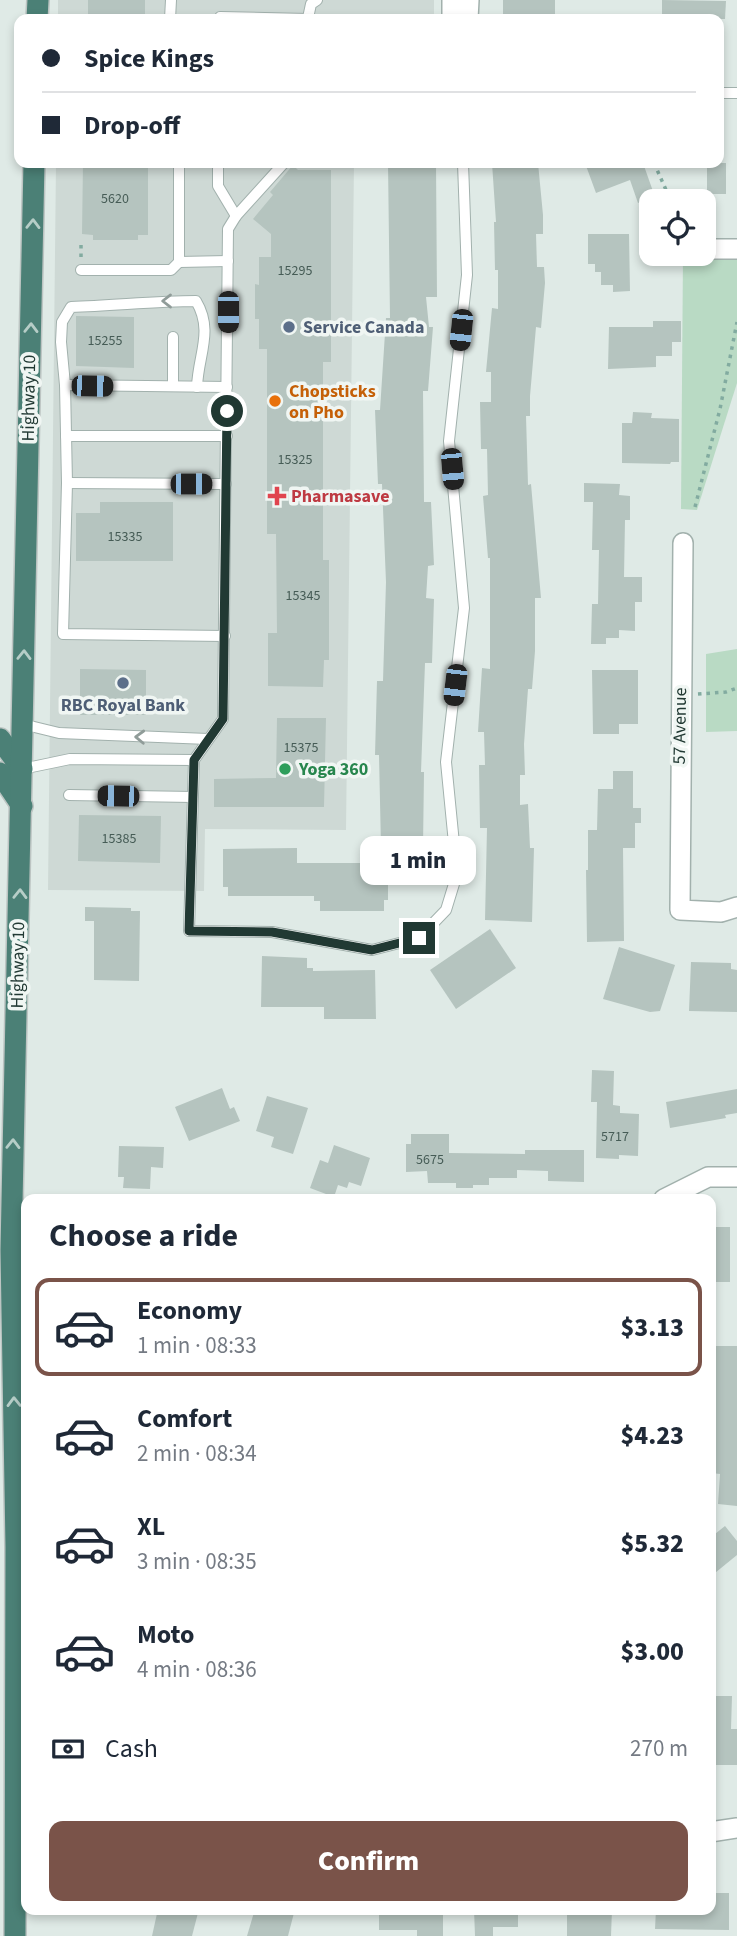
<!DOCTYPE html>
<meta charset="utf-8">
<style>
body{margin:0;font-family:"Source Sans 3",sans-serif;background:#f2f2f3;color:#1f2937;height:100vh;display:flex;flex-direction:column;font-size:26px;white-space:nowrap}
*{box-sizing:border-box;margin:0}
p{font-size:23px;color:#747a83}
.icon{flex:none;width:38px;height:38px;fill:none;stroke:currentColor;stroke-width:2;stroke-linecap:round;stroke-linejoin:round}
.map{position:relative;flex:1;overflow:hidden}
.side{position:absolute;left:21px;top:1194px;width:695px;height:721px;display:flex;flex-direction:column;background:#fff;border-radius:14px;box-shadow:0 4px 10px #0003}
.side>*{flex:none}
.guide{position:absolute;left:14px;top:14px;width:710px;height:154px;border-radius:14px;box-shadow:0 4px 10px #0003;display:grid;align-content:center;height:154px;padding:0 28px;background:#fff}
.controls{position:absolute;left:639px;top:189px;display:grid;gap:14px}
.controls a{display:grid;place-items:center;width:77px;height:77px;border-radius:14px;background:#fff;box-shadow:0 4px 10px #0003;font-size:35px}
.end{position:absolute;width:32px;height:32px;margin:-16px;border:9px solid #213933;background:#fff;box-shadow:0 0 0 4px #fff}
.from{border-radius:50%}
.bubble{position:absolute;height:49px;border-radius:14px;background:#fff;box-shadow:0 4px 10px #0003;font-size:23px;font-weight:800;line-height:49px;text-align:center}
.car{position:absolute;width:21px;height:42px;margin:-21px -10px;border-radius:9px;box-shadow:0 0 5px 2px #0007;background:linear-gradient(#222 24%,#8ab4d8 0 40%,#222 0 76%,#8ab4d8 0 86%,#222 0)}
.guide b{display:flex;align-items:center;gap:24px;height:66px;font-size:26px}
.guide b+b{border-top:2px solid #e0e1e3}
.guide i{width:18px;height:18px;background:#1f2937}
ul{padding:0;list-style:none}
li{display:flex;align-items:center;gap:21px;height:98px;margin:0 14px 10px;padding:0 14px;border:4px solid transparent;border-radius:14px}
li div{flex:1}
li b{display:block;font-size:26px}
li em{font-style:normal;font-weight:800}
li.on{border-color:#7a5349}
li>.icon{width:63px;height:63px;stroke-width:1.5}
h2{padding:0 28px;font-size:32px;line-height:84px}
.pay{display:flex;align-items:center;gap:18px;height:77px;padding:0 28px;font-size:26px}
.pay p{margin-inline-start:auto}
.action{display:flex;gap:14px;margin-top:auto;padding:14px 28px}
.action a{flex:1;height:80px;border-radius:14px;background:#7a5349;color:#fff;font-size:28px;font-weight:800;line-height:80px;text-align:center}
.map>svg:first-child{display:block}
.built{fill:#ced9d5}
.green{fill:#b9dac4}
.building{fill:#b5c4bf}
.lines{fill:none;stroke-linecap:round;stroke-linejoin:round}
.service-casing{stroke:#a2b1ad;stroke-width:12}
.minor-casing{stroke:#a2b1ad;stroke-width:22}
.trunk-casing{stroke:#bcc4c2;stroke-width:24}
.path{stroke:#82aba0;stroke-width:3.5;stroke-dasharray:3.5 5;stroke-linecap:butt}
.service{stroke:#fff;stroke-width:10}
.minor{stroke:#fff;stroke-width:19}
.trunk{stroke:#4b8076;stroke-width:21}
.oneway{stroke:#b6cdc7}
.oneway2{stroke:#909c99}
.route{stroke:#213933;stroke-width:9}
.service-dot{fill:#5c6f8a;stroke:#f0f6f3;stroke-width:2.5}
.food-dot{fill:#e8710a;stroke:#f0f6f3;stroke-width:2.5}
.health-dot{fill:#e0444e;stroke:#f0f6f3;stroke-width:2.5}
.leisure-dot{fill:#2e9e5b;stroke:#f0f6f3;stroke-width:2.5}
.labels{text-anchor:middle;dominant-baseline:central;stroke-width:7;stroke-linejoin:round;paint-order:stroke}
.number-label{font-size:14px;fill:#465c56}
.service-label{font-size:18px;font-weight:bold;fill:#4e5e75;stroke:#f0f6f3;text-anchor:start}
.food-label{font-size:18px;font-weight:bold;fill:#c56008;stroke:#f0f6f3;text-anchor:start}
.street-label{font-size:18px;fill:#213933;stroke:#f0f6f3}
.health-label{font-size:18px;font-weight:bold;fill:#be3a42;stroke:#f0f6f3;text-anchor:start}
.leisure-label{font-size:18px;font-weight:bold;fill:#27864d;stroke:#f0f6f3;text-anchor:start}
</style>
<div class="map">
<svg width="737" height="1936" viewBox="0 0 737 1936">
<rect width="100%" height="100%" fill="#dfeae6"/>
<g class="built">
<rect x="58" y="0" width="376" height="19"/>
<polygon points="56,163 354,163 346,830 205,829 204,891 48,890"/>
</g>
<g class="green">
<polygon points="683,254 737,255 737,383 697,510 681,509"/>
<polygon points="737,649 737,731 706,732 706,654"/>
</g>
<g class="building">
<rect x="88" y="0" width="57" height="19"/>
<rect x="503" y="0" width="52" height="19"/>
<polygon points="662,0 726,1 725,19 662,19"/>
<polygon points="83,163 148,163 148,235 138,235 138,240 93,240 93,235 82,234"/>
<polygon points="388,163 436,163 437,297 426,297 429,327 433,327 428,391 423,391 424,502 431,502 434,565 428,566 426,598 434,599 432,663 425,663 421,772 424,772 423,847 381,847 379,755 375,755 377,681 383,681 386,582 382,484 378,484 375,410 380,410 386,318 390,318"/>
<polygon points="492,163 538,163 543,215 543,234 536,234 537,267 544,267 545,283 541,328 536,327 530,396 530,416 526,416 528,485 531,484 541,598 535,598 535,651 532,689 528,689 524,744 525,775 520,775 520,805 528,804 530,848 534,848 532,922 485,920 487,828 480,828 479,765 485,765 484,732 478,732 482,668 490,669 490,558 488,558 483,496 488,495 487,449 481,449 480,402 491,402 491,372 486,372 492,308 498,309 498,270 495,270 494,222 496,222"/>
<polygon points="585,163 643,163 655,197 638,203 630,180 596,193"/>
<rect x="707" y="163" width="19" height="31"/>
<polygon points="293,165 298,170 331,170 331,362 323,362 323,560 329,560 329,660 324,660 323,687 268,686 268,633 277,633 276,534 267,534 267,349 259,349 259,319 255,319 255,284 259,285 259,257 271,257 271,234 253,219 273,195 270,192"/>
<polygon points="588,234 629,234 630,291 613,292 613,285 601,285 601,272 595,272 595,264 588,264"/>
<polygon points="76,316 134,317 134,368 76,366"/>
<polygon points="653,321 681,321 681,342 672,342 672,356 656,356 656,367 608,369 609,327 653,327"/>
<polygon points="633,412 652,413 651,418 679,419 679,462 671,462 670,464 622,463 622,423 632,423"/>
<polygon points="584,483 620,484 619,495 630,496 630,520 625,520 624,577 642,577 642,602 635,602 635,631 619,630 619,638 606,638 606,644 591,644 592,604 598,604 599,550 592,550 593,502 584,502"/>
<polygon points="100,502 173,502 173,561 76,561 76,513 100,513"/>
<polygon points="80,669 146,670 146,715 80,715"/>
<polygon points="592,670 638,670 638,724 619,724 619,734 593,734"/>
<polygon points="277,718 326,718 324,807 214,807 214,779 276,778"/>
<polygon points="613,771 633,771 633,808 641,808 641,823 635,823 635,848 623,848 624,941 587,942 586,870 588,870 588,830 597,830 598,789 613,789"/>
<polygon points="79,815 161,816 160,863 78,861"/>
<polygon points="297,848 297,863 388,863 388,900 384,900 384,911 320,911 320,901 314,901 314,896 228,896 228,887 223,887 223,849"/>
<polygon points="85,907 131,908 131,911 140,911 139,981 94,980 94,921 85,921"/>
<polygon points="490,929 516,968 456,1009 430,970"/>
<polygon points="619,947 675,965 660,1011 650,1012 603,999"/>
<polygon points="262,956 307,958 307,968 313,968 313,971 375,970 376,1019 324,1019 324,1007 261,1007"/>
<polygon points="691,962 731,963 731,969 737,970 737,1012 689,1011"/>
<polygon points="592,1070 614,1071 613,1105 620,1106 620,1113 639,1114 638,1156 619,1155 619,1159 596,1158 597,1102 591,1102"/>
<polygon points="222,1088 230,1109 234,1107 240,1121 189,1141 175,1107"/>
<polygon points="737,1089 737,1113 725,1115 726,1118 670,1128 666,1102"/>
<polygon points="267,1096 308,1108 293,1154 271,1147 274,1137 256,1131"/>
<polygon points="411,1134 449,1134 449,1153 525,1154 525,1150 584,1150 584,1182 548,1181 548,1171 517,1170 517,1178 489,1178 489,1185 473,1185 473,1188 456,1188 456,1183 428,1183 427,1171 406,1172 406,1144 411,1144"/>
<polygon points="334,1145 370,1158 361,1186 349,1182 347,1188 338,1185 334,1197 310,1188 320,1160 328,1163"/>
<polygon points="119,1146 164,1147 163,1168 151,1167 150,1189 123,1188 124,1177 118,1177"/>
<rect x="710" y="1227" width="20" height="55"/>
<polygon points="712,1346 737,1346 737,1506 718,1504 720,1474 711,1473 715,1424 712,1423"/>
<polygon points="725,1526 737,1541 737,1555 710,1577 710,1538"/>
<polygon points="716,1696 732,1696 731,1729 737,1729 737,1765 710,1765 710,1712 716,1712"/>
<polygon points="710,1893 729,1893 729,1930 655,1929 656,1909 710,1909"/>
<polygon points="158,1909 199,1909 192,1936 152,1936"/>
<polygon points="255,1909 295,1909 288,1936 247,1936"/>
<polygon points="379,1909 443,1909 443,1936 417,1936 417,1930 379,1930"/>
<polygon points="474,1909 518,1909 518,1927 493,1927 493,1936 475,1936"/>
<polygon points="567,1909 612,1909 611,1936 567,1936"/>
</g>
<g class="lines">
<defs>
<g id="service">
<polyline points="308,18 311,4 317,0"/>
<polyline points="170,19 171,0"/>
<polyline points="220,19 220,17 308,19"/>
<polyline points="719,93 737,93"/>
<polyline points="179,163 179,262 228,261"/>
<polyline points="218,163 218,186 236,216"/>
<polyline points="284,163 236,216 228,229 223,719 194,760 189,931 272,932 372,950 419,938 446,910 457,874 446,762 464,608 449,441 467,275 463,163"/>
<polyline points="81,270 171,270 179,262"/>
<polyline points="173,337 173,386"/>
<polyline points="65,385 227,387"/>
<path d="M197,387C198,355 214,331 196,301C154,301 113,306 71,307L62,322L61,342L65,385L67,483L63,634L225,636"/>
<polyline points="66,436 227,436"/>
<polyline points="67,483 226,484"/>
<polyline points="22,724 59,733 208,739"/>
<polyline points="22,769 70,759 194,760"/>
<polyline points="69,795 193,797"/>
</g>
<g id="minor">
<polyline points="452,19 452,0"/>
<polyline points="468,19 469,0"/>
<polyline points="704,249 737,249"/>
<polyline points="683,543 680,910 721,912 737,907"/>
<polyline points="664,1199 708,1177 737,1177"/>
<polyline points="710,1832 737,1828"/>
</g>
<g id="trunk">
<polyline points="37,19 38,0"/>
<polyline points="0,739 22,769"/>
<polyline points="0,773 22,806"/>
<polyline points="15,1936 16,1547 11,1250 34,163"/>
</g>
</defs>
<use href="#service" class="service-casing"/>
<use href="#minor" class="minor-casing"/>
<use href="#trunk" class="trunk-casing"/>
<g class="path">
<polyline points="654,163 671,201"/>
<polyline points="81,245 81,257"/>
<polyline points="695,507 720,409 737,322"/>
<polyline points="698,694 726,692 737,688"/>
</g>
<use href="#service" class="service"/>
<use href="#minor" class="minor"/>
<use href="#trunk" class="trunk"/>
</g>
<defs><path id="oneway-chevron" d="M-2-3.5L2.5 0L-2 3.5" fill="none" stroke-width="1.6" stroke-linecap="round" stroke-linejoin="round" transform="scale(1.75)"/></defs>
<g class="oneway">
<use href="#oneway-chevron" transform="translate(33 224) rotate(-89)"/>
<use href="#oneway-chevron" transform="translate(31 328) rotate(-89)"/>
<use href="#oneway-chevron" transform="translate(24 655) rotate(-89)"/>
<use href="#oneway-chevron" transform="translate(20 894) rotate(-89)"/>
<use href="#oneway-chevron" transform="translate(13 1144) rotate(-89)"/>
<use href="#oneway-chevron" transform="translate(14 1402) rotate(-91)"/>
</g>
<g class="oneway2">
<use href="#oneway-chevron" transform="translate(167 301) rotate(180)"/>
<use href="#oneway-chevron" transform="translate(140 737) rotate(-178)"/>
</g>
<g class="lines">
<polyline class="route" points="227,411 223,719 194,760 189,931 272,932 372,950 419,938"/>
</g>
<g class="service-dot">
<circle cx="289" cy="327" r="7"/>
<circle cx="123" cy="683" r="7"/>
</g>
<circle class="food-dot" cx="275" cy="401" r="7"/>
<path class="health-dot" d="M273.5 485.5h7v7h7v7h-7v7h-7v-7h-7v-7h7z"/>
<circle class="leisure-dot" cx="285" cy="769" r="7"/>
<g class="labels">
<g class="number-label">
<text x="115" y="199">5620</text>
<text x="295" y="271">15295</text>
<text x="105" y="341">15255</text>
<text x="295" y="460">15325</text>
<text x="125" y="537">15335</text>
<text x="303" y="596">15345</text>
<text x="301" y="748">15375</text>
<text x="119" y="839">15385</text>
<text x="615" y="1137">5717</text>
<text x="430" y="1160">5675</text>
</g>
<g class="service-label">
<text x="303" y="327">Service Canada</text>
<text x="123" y="705" text-anchor="middle">RBC Royal Bank</text>
</g>
<g class="food-label">
<text x="289" y="391">Chopsticks<tspan x="289" dy="21">on Pho</tspan></text>
</g>
<g class="street-label">
<text transform="translate(29 398) rotate(-89)">Highway 10</text>
<text transform="translate(680 726) rotate(-89)">57 Avenue</text>
<text transform="translate(18 965) rotate(-89)">Highway 10</text>
</g>
<g class="health-label">
<text x="291" y="496">Pharmasave</text>
</g>
<g class="leisure-label">
<text x="299" y="769">Yoga 360</text>
</g>
</g>
</svg>
<div class="controls">
<a><svg class="icon" aria-label="locate" viewBox="0 0 24 24"><circle cx="12" cy="12" r="6"/><path d="M12 2v4M12 18v4M2 12h4M18 12h4"/></svg></a>
</div>
<i class="end from" style="left:227px;top:411px"></i>
<i class="end" style="left:419px;top:938px"></i>
<div class="bubble" style="left:360px;top:836px;width:116px">1 min</div>
<i class="car" style="left:228px;top:312px;rotate:180deg"></i>
<i class="car" style="left:461px;top:330px;rotate:186deg"></i>
<i class="car" style="left:92px;top:386px;rotate:91deg"></i>
<i class="car" style="left:452px;top:469px;rotate:175deg"></i>
<i class="car" style="left:191px;top:484px;rotate:90deg"></i>
<i class="car" style="left:455px;top:685px;rotate:187deg"></i>
<i class="car" style="left:118px;top:796px;rotate:271deg"></i>
<div class="guide">
<b><i class="from"></i>Spice Kings</b>
<b><i></i>Drop-off</b>
</div>
<section class="side">
<h2>Choose a ride</h2>
<ul>
<li class="on"><svg class="icon" aria-label="car" viewBox="0 0 24 24"><path d="M5 17H2v-5l4-1 3-4h7l3 4 3 1v5h-3M9 17h6M6 11h13"/><circle cx="7" cy="17" r="2"/><circle cx="17" cy="17" r="2"/></svg><div><b>Economy</b><p>1 min · 08:33</p></div><em>$3.13</em></li>
<li><svg class="icon" aria-label="car" viewBox="0 0 24 24"><path d="M5 17H2v-5l4-1 3-4h7l3 4 3 1v5h-3M9 17h6M6 11h13"/><circle cx="7" cy="17" r="2"/><circle cx="17" cy="17" r="2"/></svg><div><b>Comfort</b><p>2 min · 08:34</p></div><em>$4.23</em></li>
<li><svg class="icon" aria-label="car" viewBox="0 0 24 24"><path d="M5 17H2v-5l4-1 3-4h7l3 4 3 1v5h-3M9 17h6M6 11h13"/><circle cx="7" cy="17" r="2"/><circle cx="17" cy="17" r="2"/></svg><div><b>XL</b><p>3 min · 08:35</p></div><em>$5.32</em></li>
<li><svg class="icon" aria-label="car" viewBox="0 0 24 24"><path d="M5 17H2v-5l4-1 3-4h7l3 4 3 1v5h-3M9 17h6M6 11h13"/><circle cx="7" cy="17" r="2"/><circle cx="17" cy="17" r="2"/></svg><div><b>Moto</b><p>4 min · 08:36</p></div><em>$3.00</em></li>
</ul>
<div class="pay"><svg class="icon" aria-label="cash" viewBox="0 0 24 24"><path d="M3 7h18v10H3z"/><circle cx="12" cy="12" r="2"/></svg>Cash<p>270 m</p></div>
<div class="action"><a>Confirm</a></div>
</section>
</div>
